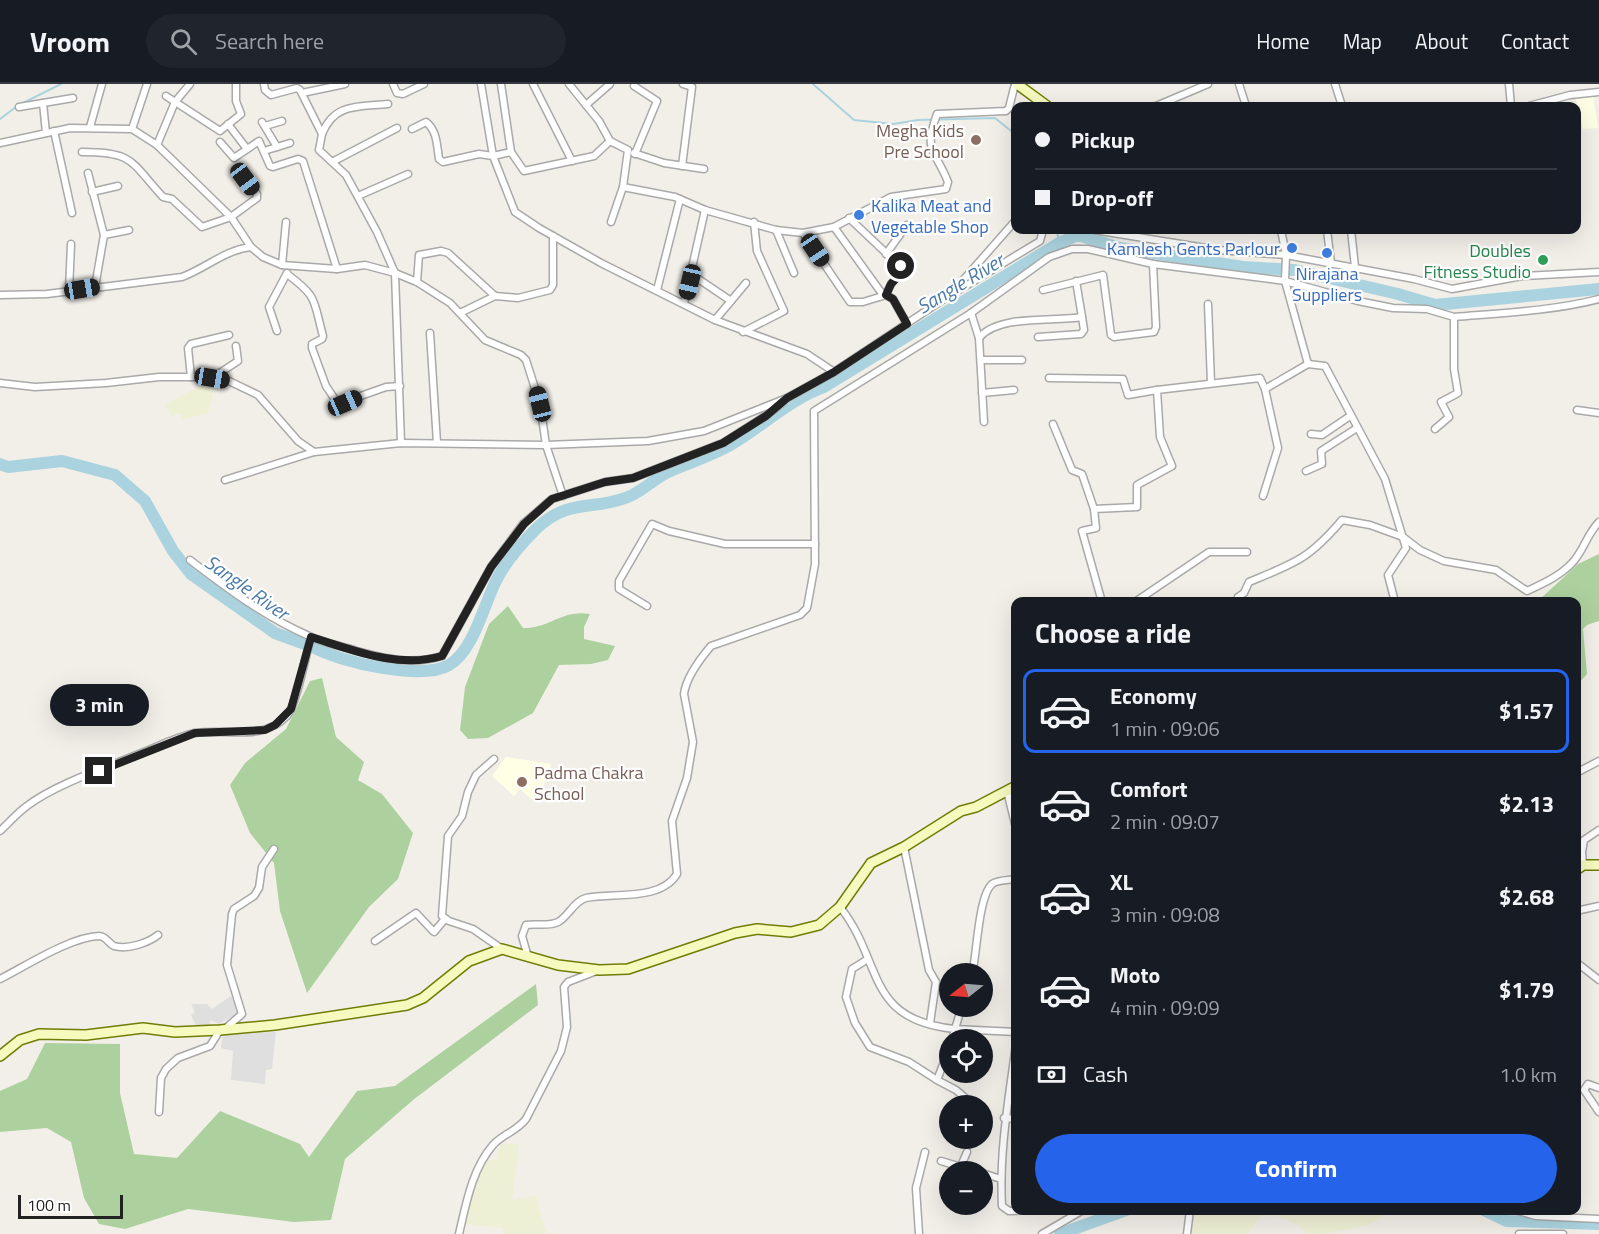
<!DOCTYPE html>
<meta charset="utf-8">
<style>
body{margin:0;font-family:"Titillium Web",sans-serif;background:#20242c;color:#f1f3f6;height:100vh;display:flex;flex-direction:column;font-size:22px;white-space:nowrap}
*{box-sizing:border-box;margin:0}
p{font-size:20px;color:#9ea1a6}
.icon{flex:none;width:33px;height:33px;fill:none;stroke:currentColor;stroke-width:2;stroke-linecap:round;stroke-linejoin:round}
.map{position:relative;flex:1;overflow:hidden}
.details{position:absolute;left:1011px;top:513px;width:570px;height:618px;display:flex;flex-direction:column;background:#171b24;border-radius:12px;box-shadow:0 6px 24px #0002}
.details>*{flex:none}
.banner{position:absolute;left:1011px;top:18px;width:570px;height:132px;border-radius:12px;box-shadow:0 6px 24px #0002;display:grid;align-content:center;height:132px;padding:0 24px;background:#171b24}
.needle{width:39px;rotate:253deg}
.tools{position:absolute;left:939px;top:879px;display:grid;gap:12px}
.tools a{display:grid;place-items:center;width:54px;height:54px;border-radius:50%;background:#171b24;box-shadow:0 6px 24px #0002;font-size:30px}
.scale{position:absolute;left:18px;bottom:15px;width:105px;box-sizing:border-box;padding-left:6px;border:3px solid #222;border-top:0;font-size:16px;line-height:21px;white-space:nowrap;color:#222;-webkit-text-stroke:4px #fff;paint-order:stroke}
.end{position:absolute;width:27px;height:27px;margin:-14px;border:8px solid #222;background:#fff;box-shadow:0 0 0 3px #fff}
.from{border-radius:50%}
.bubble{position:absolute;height:42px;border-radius:21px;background:#171b24;box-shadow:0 6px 24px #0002;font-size:20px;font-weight:700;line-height:42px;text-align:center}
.car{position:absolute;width:18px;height:36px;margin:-18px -9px;border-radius:8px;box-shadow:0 0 4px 2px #0007;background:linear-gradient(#222 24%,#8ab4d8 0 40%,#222 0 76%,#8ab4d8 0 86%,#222 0)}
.banner b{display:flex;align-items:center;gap:21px;height:57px;font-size:22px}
.banner b+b{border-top:2px solid #363941}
.banner i{width:15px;height:15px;background:#f1f3f6}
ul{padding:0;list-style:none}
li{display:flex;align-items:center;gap:18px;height:84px;margin:0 12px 9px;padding:0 12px;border:3px solid transparent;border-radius:12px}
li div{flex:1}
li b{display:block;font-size:22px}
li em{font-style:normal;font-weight:700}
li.current{border-color:#2563eb}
li>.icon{width:54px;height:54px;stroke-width:1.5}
h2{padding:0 24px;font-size:27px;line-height:72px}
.pay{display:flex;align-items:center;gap:15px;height:66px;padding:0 24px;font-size:22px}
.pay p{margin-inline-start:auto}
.button{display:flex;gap:12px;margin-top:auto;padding:12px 24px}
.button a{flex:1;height:69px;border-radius:36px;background:#2563eb;color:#fff;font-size:24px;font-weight:700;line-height:69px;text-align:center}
header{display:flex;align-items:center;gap:36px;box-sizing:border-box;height:84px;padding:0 30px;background:#171b24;border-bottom:2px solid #363941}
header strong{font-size:28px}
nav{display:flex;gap:33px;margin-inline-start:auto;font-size:21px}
.search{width:420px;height:54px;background:#20242c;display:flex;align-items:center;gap:15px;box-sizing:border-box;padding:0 21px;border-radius:33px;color:#9ea1a6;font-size:22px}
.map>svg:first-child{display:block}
.residential{fill:#e0dfdf}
.education{fill:#ffffe5}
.farmland{fill:#eef0d5}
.forest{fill:#add19e}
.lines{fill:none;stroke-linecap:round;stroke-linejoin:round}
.stream{stroke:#aad3df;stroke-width:2}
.river{stroke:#aad3df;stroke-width:12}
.street-casing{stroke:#a9a9a9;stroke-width:9}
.secondary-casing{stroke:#707d05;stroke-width:12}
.street{stroke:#fff;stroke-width:6}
.secondary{stroke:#f7fabf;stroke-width:9}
.route{stroke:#222;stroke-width:8}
.education-dot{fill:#8d6e63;stroke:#fff;stroke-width:2}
.shop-dot{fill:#3f7fe0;stroke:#fff;stroke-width:2}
.leisure-dot{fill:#2e9e5b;stroke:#fff;stroke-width:2}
.labels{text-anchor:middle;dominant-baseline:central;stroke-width:4.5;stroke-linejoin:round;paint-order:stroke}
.education-label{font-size:18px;fill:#785e54;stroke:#fff;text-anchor:end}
.shop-label{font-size:18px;fill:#366cbe;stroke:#fff;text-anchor:start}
.leisure-label{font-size:18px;fill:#27864d;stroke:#fff;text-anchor:end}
.water-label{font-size:20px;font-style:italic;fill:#4a7aab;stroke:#fff}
</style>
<header>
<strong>Vroom</strong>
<div class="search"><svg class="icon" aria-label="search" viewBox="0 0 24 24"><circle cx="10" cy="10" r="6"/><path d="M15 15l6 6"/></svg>Search here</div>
<nav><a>Home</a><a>Map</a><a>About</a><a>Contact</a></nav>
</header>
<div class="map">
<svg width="1599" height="1150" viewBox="0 0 1599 1150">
<rect width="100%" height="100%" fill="#f2efe9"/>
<g class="residential">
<polygon points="231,912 241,928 219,940 211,936 209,942 196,942 191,931 195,928 191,920 207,920 212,925"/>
<polygon points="276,948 272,985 266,986 265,1000 231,996 233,967 221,964 223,949"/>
</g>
<g class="education">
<polygon points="1593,11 1598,44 1583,45 1575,12"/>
<polygon points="506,673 551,680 542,705 531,715 520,705 514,712 492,692"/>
</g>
<g class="farmland">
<polygon points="207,299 213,308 208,329 182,336 180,329 171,332 165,320"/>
<polygon points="500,1060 519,1060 512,1116 536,1111 546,1148 545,1150 503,1150 503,1144 464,1140 480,1072 497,1077"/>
<polygon points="1193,1127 1385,1127 1384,1133 1368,1141 1326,1150 1307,1150 1297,1140 1273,1131 1261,1132 1248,1150 1191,1150"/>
</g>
<g class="forest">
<polygon points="1599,470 1599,537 1587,541 1583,545 1587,590 1577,601 1576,518 1538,517 1578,480"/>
<path d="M508,522L523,544C551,544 562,525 590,530L584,543V555L615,562L608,576L591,580L559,581L533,629L488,654L468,655L460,646L465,603L489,540Z"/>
<polygon points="322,594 336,653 364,678 358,696 382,710 413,749 398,795 369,823 307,909 280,827 274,779 250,749 230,701 245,679 286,645 310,597"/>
<polygon points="536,900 538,921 413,1016 345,1075 331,1136 294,1138 188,1125 125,1145 99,1140 84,1114 71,1058 47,1044 0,1048 0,1007 27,995 45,959 120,960 120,1009 134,1070 177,1074 220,1027 300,1060 309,1073 357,1007 395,1002"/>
</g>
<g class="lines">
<g class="stream">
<polyline points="813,0 854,36 893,40 918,36 995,34 1016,51"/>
<polyline points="21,20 61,0"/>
<polyline points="0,35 16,23"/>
<polyline points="1057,146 1059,159"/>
</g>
<g class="river">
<polyline points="0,380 8,383 62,377 115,391 145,417 173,467 191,490 275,549 305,560"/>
<path d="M313,563C340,578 422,597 449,581C474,567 484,519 497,495C506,477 521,460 536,445C568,414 592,427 628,413C641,408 653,396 666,389C688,379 711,372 732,360C764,341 789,316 824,303L1059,159L1078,151L1120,164L1243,183L1295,186L1398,210L1435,221L1599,205"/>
<polyline points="1484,1126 1507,1137 1599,1140"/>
<polyline points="1060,1150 1126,1126"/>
</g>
<defs>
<g id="street">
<polyline points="264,0 265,6 271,11 297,4 300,6 322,50 319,66 346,91 377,148 395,189 401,359"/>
<polyline points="393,0 397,9 403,10 424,0"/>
<path d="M481,0L493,72L511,68L524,87L594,72L610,57L628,66L623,103L675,113L705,126L776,146L803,149L834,143L891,113L946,105L948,98C935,65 923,69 937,30L1006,27L1009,24L1015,0"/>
<polyline points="501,0 511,68"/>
<polyline points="533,0 572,77"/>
<polyline points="569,0 599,37 610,57"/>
<polyline points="1239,0 1246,22"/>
<polyline points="1335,0 1342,22"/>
<polyline points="1509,0 1511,22"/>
<polyline points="634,2 657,17 635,70"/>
<polyline points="302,9 345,0"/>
<polyline points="166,12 220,47 241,30 236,17 236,0"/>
<polyline points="586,21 610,0"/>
<polyline points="1156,22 1208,0"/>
<polyline points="1529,22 1570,11 1599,8"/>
<polyline points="19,23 43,19"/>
<polyline points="262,38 277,63"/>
<polyline points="228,40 247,65"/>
<polyline points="265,42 282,37"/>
<polyline points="90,43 102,0"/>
<polyline points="132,45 147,0"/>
<path d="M412,45L426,38C437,46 437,62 439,75L443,78L479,70L493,72L515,128L539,144L601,179L715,236L807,270L834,288"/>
<polyline points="54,47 72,129"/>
<polyline points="46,49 43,19 73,14"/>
<path d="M322,50C334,19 358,23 388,20"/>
<polyline points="220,58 234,74 259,57 270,82 273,83 298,75 303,77 337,185"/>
<polyline points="0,59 70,44 132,45 157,61 231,133 251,163 263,173 282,181 337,185 365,181 395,189 417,198 450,219 485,256 521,271 526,276 540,320 546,361 563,412"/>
<polyline points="157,61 175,18 190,0"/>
<polyline points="264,67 290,59"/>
<path d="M82,68C134,68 130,77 163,113L172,115L202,143L231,133L257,114V110L245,95"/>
<polyline points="634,69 664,79 704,85"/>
<polyline points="334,77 397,44"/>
<polyline points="682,82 692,3 683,0"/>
<polyline points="88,89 104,151 95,203"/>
<polyline points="92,108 118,102"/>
<polyline points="358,112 408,90"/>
<polyline points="849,134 903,185 891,200 886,211"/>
<polyline points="611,138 623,103"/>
<polyline points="834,143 883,211"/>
<polyline points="776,146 794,189"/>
<polyline points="1094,146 1218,166 1286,171 1414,195 1452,205 1522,192 1599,188"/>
<polyline points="1281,146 1286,171 1285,197 1308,280"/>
<polyline points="1327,146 1331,179"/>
<polyline points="1351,146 1355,183"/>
<polyline points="803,149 850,218 863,218 886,211 893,215 907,240"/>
<polyline points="104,151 129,146"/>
<polyline points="886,170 907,141"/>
<polyline points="282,181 286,138"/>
<path d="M287,190C318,213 313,215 323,252L322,255L312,260V264L326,302L338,320L386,303L400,302"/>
<polyline points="691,190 731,217"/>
<polyline points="417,198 419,171 441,167 448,169 495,212"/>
<polyline points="657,206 680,115"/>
<polyline points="1043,206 1103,191 1111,251 1114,253 1154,248 1156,243 1153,180"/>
<polyline points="69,207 71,160"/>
<path d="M0,211L47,210L182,193C206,184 225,166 251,163"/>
<polyline points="951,211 1040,157 1043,146"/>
<polyline points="684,219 705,126"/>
<polyline points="1208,220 1211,299"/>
<polyline points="460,229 495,212 518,214 550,206 553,201 553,152"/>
<polyline points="971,229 979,254 984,338"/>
<path d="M1454,233C1502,229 1552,227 1599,215"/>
<polyline points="715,236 746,199"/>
<polyline points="277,247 269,223 287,189"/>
<polyline points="743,248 784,227 757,167 754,138"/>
<polyline points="430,249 437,359"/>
<polyline points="1038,253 1081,250 1084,246 1082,233"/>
<path d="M979,254C998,230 1054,238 1082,233L1076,197"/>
<polyline points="981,276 1022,276"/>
<polyline points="191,293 188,264 191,260 229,251"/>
<polyline points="212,294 238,277 236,262"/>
<polyline points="1049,294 1123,295 1128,311 1157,306"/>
<polyline points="0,299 35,303 106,299 159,293 199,293 229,297 258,311 298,357 314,368 401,359 546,361 648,357 704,347 787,314 834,288 950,211 1016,136"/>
<polyline points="982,309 1014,306"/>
<polyline points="1577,326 1599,329"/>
<polyline points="1053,340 1072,386 1082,390 1094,425"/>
<polyline points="1311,350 1322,351 1350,332"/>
<polyline points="1306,387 1322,380 1321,367 1357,344"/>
<polyline points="225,396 314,368"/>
<polyline points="1263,412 1278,364 1265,305"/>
<path d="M190,476C228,505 265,533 309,552C324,559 341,562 357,567C386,575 413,581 442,572L491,483L523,440L552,415L605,398L633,394L723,359L767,331L783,318"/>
<polyline points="1102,518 1082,447 1096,444 1094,425 1137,423 1137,401 1172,382 1160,353 1157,306 1260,294 1265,305 1308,280 1325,282 1385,395 1406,464 1388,491 1395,518"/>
<polyline points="1135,518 1209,468 1247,468"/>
<path d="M1240,518L1238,513L1244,509L1249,498C1295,479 1309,475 1342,436L1370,441L1403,453L1420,466L1444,477L1496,486L1527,507C1542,500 1560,492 1572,479C1583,468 1587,450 1599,438"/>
<polyline points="647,522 619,505 619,497 652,440 669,447 725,460 815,460"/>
<polyline points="494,675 476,691 468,708 462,732 448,752 442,832 449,837 473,845 502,865"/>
<polyline points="1576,689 1599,677"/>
<polyline points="1007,707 1016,744"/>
<path d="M0,747C9,739 17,729 27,722C54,701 107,683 139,670C157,663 176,653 195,649C226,644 262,658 287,632C296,622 306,570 311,553"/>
<polyline points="904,763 929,886 936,898 930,939"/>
<polyline points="1583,781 1582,768 1584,756 1599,746"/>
<path d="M840,823C884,878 864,936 955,945L952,956"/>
<polyline points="1576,827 1599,822"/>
<polyline points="375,857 416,829 434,848 445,835"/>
<path d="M528,873L522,852L526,841C536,839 548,843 558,838C568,833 574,817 586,814C612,808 660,818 677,790L672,737L687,694L693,658L684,610C686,593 700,575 711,562L800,531L807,524L815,480L814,327L971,229L1049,173L1072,165H1088L1153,180L1285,197L1358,217L1393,224L1427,225L1454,233V285L1458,309L1441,318L1449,333L1435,345"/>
<polyline points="868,875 852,885 846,913 855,939 870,963 909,978 937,996"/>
<polyline points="1576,878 1599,896"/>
<path d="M972,890C977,871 978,813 992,800C997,796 1009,796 1016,795"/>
<path d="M0,895C26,882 70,853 99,852C106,852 108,859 114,862C127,866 148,859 158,851"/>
<polyline points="962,922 955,945 1016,948"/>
<polyline points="226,944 242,930 227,881 232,830 234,825 254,812 259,804 262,783 274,765"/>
<path d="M1016,960C1009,1014 999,1067 1002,1122L1009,1127L1036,1126"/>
<polyline points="950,963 937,996 956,1006 969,1017 969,1022"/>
<polyline points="1599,1004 1588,1000 1584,1006 1599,1028"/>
<polyline points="159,1028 161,994 166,985 178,974 210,962 220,946"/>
<polyline points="1004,1034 1016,1035"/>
<polyline points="941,1077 978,1088"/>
<polyline points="961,1082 967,1068"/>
<polyline points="982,1089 1001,1095"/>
<polyline points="1515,1126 1536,1132 1599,1135"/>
<path d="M459,1150C466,1120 472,1085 493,1061C503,1050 517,1047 526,1035L561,967L567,943L564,903L568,898L599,886"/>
<polyline points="919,1150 916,1104 925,1068"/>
<polyline points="1042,1150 1083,1126"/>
<polyline points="1187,1150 1190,1126"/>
<polyline points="1519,1150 1563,1150"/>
</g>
<g id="secondary">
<polyline points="1017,0 1047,22"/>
<polyline points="1576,786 1583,781 1599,781"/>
<polyline points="0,972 20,956 39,950 86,951 143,944 175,948 220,946 275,941 407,921 423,914 469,877 502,865 558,881 599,886 628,885 735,849 757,845 791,848 819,841 840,823 871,779 904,763 961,727 976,723 1016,702"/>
</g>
</defs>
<use href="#street" class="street-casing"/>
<use href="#secondary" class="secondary-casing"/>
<use href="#street" class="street"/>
<use href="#secondary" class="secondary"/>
</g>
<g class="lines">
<path class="route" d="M99,687L195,649L265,646L275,641L291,625L311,553C353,566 398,585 442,572L491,483L524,440L552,415L605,398L633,394L723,359L766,332L787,314L834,288L907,240L893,215L886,211L891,200L902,188L901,182"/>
</g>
<g class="education-dot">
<circle cx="976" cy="56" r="6"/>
<circle cx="522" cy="698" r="6"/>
</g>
<g class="shop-dot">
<circle cx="859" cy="131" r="6"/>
<circle cx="1292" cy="164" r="6"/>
<circle cx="1327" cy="169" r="6"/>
</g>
<circle class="leisure-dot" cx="1543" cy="176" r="6"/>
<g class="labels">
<g class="education-label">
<text x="964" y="46">Megha Kids<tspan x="964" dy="21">Pre School</tspan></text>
<text x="534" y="688" text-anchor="start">Padma Chakra<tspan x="534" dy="21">School</tspan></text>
</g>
<g class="shop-label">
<text x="871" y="121">Kalika Meat and<tspan x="871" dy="21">Vegetable Shop</tspan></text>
<text x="1280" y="164" text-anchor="end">Kamlesh Gents Parlour</text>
<text x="1327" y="189" text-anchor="middle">Nirajana<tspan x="1327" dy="21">Suppliers</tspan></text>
</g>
<g class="leisure-label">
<text x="1531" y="166">Doubles<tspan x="1531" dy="21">Fitness Studio</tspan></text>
</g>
<g class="water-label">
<text transform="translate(960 199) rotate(-31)">Sangle River</text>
<text transform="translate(247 503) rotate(35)">Sangle River</text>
</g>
</g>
</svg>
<div class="tools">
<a><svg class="needle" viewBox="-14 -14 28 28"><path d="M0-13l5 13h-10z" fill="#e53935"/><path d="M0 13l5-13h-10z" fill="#9ea1a6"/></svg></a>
<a><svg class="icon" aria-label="locate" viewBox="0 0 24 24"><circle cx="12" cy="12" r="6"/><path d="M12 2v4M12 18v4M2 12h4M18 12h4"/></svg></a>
<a>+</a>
<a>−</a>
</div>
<div class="scale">100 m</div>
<i class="end from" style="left:901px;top:182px"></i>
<i class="end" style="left:99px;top:687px"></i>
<div class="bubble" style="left:50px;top:600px;width:99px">3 min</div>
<i class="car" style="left:245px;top:95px;rotate:143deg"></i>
<i class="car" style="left:815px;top:166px;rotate:146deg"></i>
<i class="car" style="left:690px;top:198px;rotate:193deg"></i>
<i class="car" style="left:82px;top:205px;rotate:81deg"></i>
<i class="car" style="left:212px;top:294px;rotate:100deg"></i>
<i class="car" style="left:345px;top:319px;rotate:66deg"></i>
<i class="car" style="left:540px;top:320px;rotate:346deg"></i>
<div class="banner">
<b><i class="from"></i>Pickup</b>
<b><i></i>Drop-off</b>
</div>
<section class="details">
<h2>Choose a ride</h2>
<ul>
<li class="current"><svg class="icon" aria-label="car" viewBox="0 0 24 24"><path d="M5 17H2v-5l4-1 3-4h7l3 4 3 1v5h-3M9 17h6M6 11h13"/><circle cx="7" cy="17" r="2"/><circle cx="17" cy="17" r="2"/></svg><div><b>Economy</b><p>1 min · 09:06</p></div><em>$1.57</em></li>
<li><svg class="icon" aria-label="car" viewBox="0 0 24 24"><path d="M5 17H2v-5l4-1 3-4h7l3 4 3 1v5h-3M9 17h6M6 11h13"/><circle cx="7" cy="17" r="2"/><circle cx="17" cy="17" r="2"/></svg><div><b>Comfort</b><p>2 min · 09:07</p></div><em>$2.13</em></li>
<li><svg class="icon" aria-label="car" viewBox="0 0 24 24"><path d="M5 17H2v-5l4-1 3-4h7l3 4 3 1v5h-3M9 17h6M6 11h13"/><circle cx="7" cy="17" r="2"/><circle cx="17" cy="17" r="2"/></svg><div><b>XL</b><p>3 min · 09:08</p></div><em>$2.68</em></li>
<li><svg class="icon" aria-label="car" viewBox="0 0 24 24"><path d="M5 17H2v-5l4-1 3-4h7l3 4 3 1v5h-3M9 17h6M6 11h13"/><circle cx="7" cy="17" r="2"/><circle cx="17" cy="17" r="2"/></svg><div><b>Moto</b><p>4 min · 09:09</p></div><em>$1.79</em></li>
</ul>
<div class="pay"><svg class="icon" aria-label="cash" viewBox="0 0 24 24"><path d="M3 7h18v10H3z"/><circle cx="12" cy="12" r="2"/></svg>Cash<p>1.0 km</p></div>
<div class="button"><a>Confirm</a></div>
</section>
</div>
